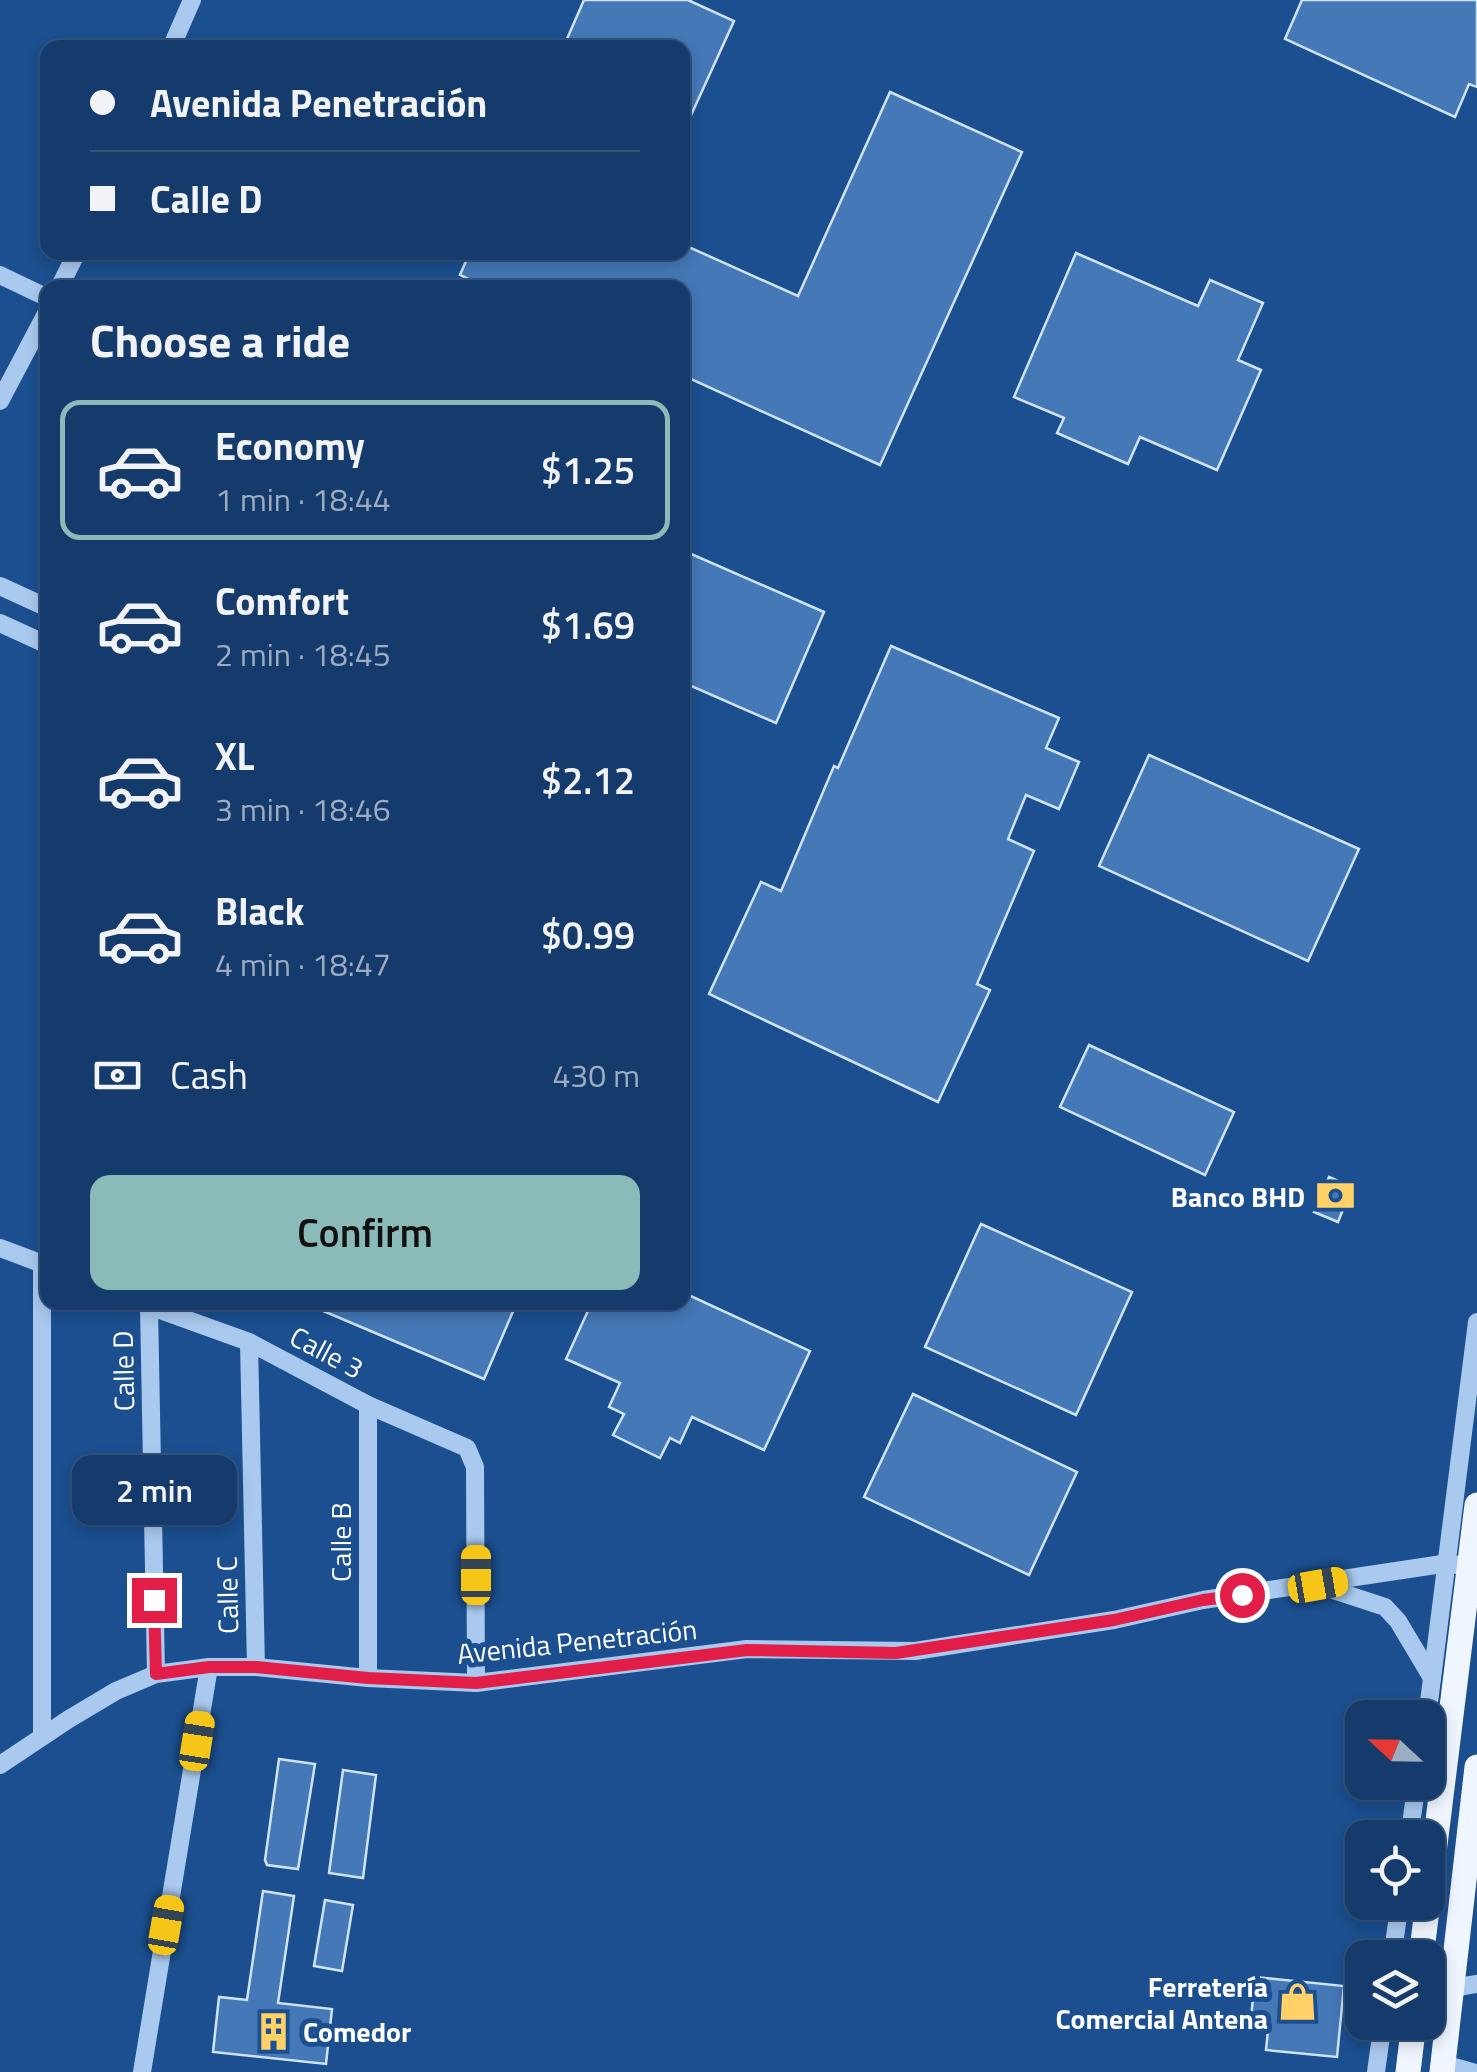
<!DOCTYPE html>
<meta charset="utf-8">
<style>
body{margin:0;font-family:"Titillium Web",sans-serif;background:#1d4271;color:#f1f3f6;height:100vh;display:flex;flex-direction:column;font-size:38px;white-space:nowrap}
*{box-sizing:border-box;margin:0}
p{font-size:32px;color:#9dadc1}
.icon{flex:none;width:55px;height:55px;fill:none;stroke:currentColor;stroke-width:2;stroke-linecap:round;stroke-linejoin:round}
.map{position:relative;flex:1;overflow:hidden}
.drawer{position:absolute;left:40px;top:280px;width:650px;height:1030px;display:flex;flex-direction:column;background:#143b6b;border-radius:20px;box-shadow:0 5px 15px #0003,0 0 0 2px #33557e}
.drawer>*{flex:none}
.banner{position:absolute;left:40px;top:40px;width:650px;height:220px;border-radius:20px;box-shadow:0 5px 15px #0003,0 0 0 2px #33557e;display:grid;align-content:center;height:220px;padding:0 50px;background:#143b6b}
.needle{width:65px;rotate:292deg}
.tools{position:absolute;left:1345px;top:1700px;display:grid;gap:20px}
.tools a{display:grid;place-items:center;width:100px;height:100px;border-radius:20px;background:#143b6b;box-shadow:0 5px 15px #0003,0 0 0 2px #33557e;font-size:50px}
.end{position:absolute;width:45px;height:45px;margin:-22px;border:12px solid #e11d48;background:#fff;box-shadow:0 0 0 5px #fff}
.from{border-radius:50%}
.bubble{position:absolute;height:70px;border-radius:20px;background:#143b6b;box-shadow:0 5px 15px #0003,0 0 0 2px #33557e;font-size:32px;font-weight:600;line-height:70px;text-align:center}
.car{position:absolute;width:30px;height:60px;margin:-30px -15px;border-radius:12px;box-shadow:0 0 8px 2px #0007;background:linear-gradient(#f5c518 24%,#345 0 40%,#f5c518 0 76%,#345 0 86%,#f5c518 0)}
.banner b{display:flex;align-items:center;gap:35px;height:95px;font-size:38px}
.banner b+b{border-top:2px solid #33557e}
.banner i{width:25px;height:25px;background:#f1f3f6}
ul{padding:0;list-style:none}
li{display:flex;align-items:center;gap:30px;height:140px;margin:0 20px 15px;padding:0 30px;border:5px solid transparent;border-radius:20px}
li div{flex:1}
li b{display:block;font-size:38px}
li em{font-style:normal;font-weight:600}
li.active{border-color:#8bbbb9}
li>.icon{width:90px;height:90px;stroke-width:1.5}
h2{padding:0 50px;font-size:45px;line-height:120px}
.pay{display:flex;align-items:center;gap:25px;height:110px;padding:0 50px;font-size:38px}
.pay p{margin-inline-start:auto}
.action{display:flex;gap:20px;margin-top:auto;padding:20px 50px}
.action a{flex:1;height:115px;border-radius:20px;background:#8bbbb9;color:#111;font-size:40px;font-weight:600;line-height:115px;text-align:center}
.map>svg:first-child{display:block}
.building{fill:#4478b7;stroke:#cfe3fa;stroke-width:2.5}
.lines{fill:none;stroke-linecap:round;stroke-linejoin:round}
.minor{stroke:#a9c9ee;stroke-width:18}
.major{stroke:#f0f6ff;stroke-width:25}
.route{stroke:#e11d48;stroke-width:12}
.labels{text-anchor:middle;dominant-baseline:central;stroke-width:10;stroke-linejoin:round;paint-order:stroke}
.poi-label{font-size:28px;font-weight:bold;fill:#fff;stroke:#1b4f8f;text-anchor:end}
.street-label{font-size:28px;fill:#fff;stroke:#1b4f8f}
</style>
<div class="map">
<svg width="1477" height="2072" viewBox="0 0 1477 2072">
<rect width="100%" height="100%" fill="#1b4f8f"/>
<g class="building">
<polygon points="584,0 688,0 734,21 682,135 682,48 563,48"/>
<polygon points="1302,0 1477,0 1477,87 1469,84 1455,117 1285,39"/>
<polygon points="890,92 1022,152 880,465 682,375 682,288 487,288 460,275 470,252 682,252 682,244 798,296"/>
<polygon points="1076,253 1198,306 1210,280 1263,303 1238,360 1261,370 1217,470 1140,437 1128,464 1057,433 1064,418 1014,397"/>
<polygon points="682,550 824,612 776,723 682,682"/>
<polygon points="891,646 1059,718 1046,748 1079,762 1059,809 1026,795 1008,839 1034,851 977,984 990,990 938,1102 709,994 761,882 781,891 834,766 838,768"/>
<polygon points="1149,755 1359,849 1308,961 1099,866"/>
<polygon points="1089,1045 1234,1112 1205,1175 1060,1107"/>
<polygon points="1329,1177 1352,1187 1338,1222 1314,1212"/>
<polygon points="981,1224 1132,1292 1076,1415 925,1347"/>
<polygon points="682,1292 810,1351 764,1450 692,1417 680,1443 670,1438 660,1458 613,1435 624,1414 609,1407 620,1383 566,1359 592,1302 682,1302"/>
<polygon points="302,1302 517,1302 484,1379"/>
<polygon points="913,1394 1077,1472 1029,1575 864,1497"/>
<polygon points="279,1759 315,1764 298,1869 267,1865 265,1860"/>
<polygon points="343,1770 376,1775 363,1878 329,1873"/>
<polygon points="263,1891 294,1896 278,2003 332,2009 326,2064 213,2052 219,1997 247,2000"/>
<polygon points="325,1900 353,1905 342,1971 314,1966"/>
<polygon points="1255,1977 1344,1986 1337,2057 1266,2050 1269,2020 1251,2018"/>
</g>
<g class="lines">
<g class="minor">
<polyline points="171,48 192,0"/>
<polyline points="0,275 48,298"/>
<polyline points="59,288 77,252"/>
<polyline points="0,401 48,310"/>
<polyline points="0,586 48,608"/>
<polyline points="0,623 48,645"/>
<polyline points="0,1248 48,1266"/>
<polyline points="138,1302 249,1342 368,1405 467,1448 475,1467 476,1683"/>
<polyline points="149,1307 156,1674"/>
<polyline points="249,1342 256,1667"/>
<polyline points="368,1405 368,1678"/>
<polyline points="1324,1587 1385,1607 1398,1621 1432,1678"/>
<polyline points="1427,1718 1477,1322"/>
<polyline points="42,1736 42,1264"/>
<polyline points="0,1765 69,1719 116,1691 156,1674 209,1667 256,1667 368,1678 476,1683 747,1649 915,1651 1114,1620 1203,1600 1449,1563 1477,1570"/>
<polyline points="1409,1838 1417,1782"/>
<polyline points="1392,1958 1400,1902"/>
<polyline points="1452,1988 1477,1984"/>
<polyline points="1443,2064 1472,2072"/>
<polyline points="142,2072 209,1667"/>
<polyline points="1376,2072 1383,2022"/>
</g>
<g class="major">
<polyline points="1421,1958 1477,1505"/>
<polyline points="1408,2072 1414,2022"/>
<polyline points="1442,2072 1477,1767"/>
</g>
</g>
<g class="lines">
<polyline class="route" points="154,1600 156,1674 209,1667 256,1667 368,1678 476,1683 747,1650 896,1653 1114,1620 1203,1600 1242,1595"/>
</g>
<defs>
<symbol id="bank-bare" viewBox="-9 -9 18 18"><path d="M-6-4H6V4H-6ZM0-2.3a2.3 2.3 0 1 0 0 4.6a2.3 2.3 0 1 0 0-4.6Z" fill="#ffd166" stroke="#1b4f8f" stroke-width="2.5" paint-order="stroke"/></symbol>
<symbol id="shop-bare" viewBox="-9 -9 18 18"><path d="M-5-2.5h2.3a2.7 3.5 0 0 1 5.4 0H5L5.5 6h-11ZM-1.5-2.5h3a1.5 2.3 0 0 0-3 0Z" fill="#ffd166" stroke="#1b4f8f" stroke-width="2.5" paint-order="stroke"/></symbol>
<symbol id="building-bare" viewBox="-9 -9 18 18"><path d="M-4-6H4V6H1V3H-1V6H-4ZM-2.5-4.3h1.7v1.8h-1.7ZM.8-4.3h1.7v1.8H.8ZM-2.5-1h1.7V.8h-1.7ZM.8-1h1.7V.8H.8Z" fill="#ffd166" stroke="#1b4f8f" stroke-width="2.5" paint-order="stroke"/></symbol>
</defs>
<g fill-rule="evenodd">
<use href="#bank-bare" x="1308" y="1168" width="55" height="55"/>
<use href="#shop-bare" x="1270" y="1974" width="55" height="55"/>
<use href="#building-bare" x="246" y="2004" width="55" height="55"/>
</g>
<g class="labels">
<g class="poi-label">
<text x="1305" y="1196">Banco BHD</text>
<text x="1268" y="1986">Ferretería<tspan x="1268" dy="32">Comercial Antena</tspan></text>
<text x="303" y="2031" text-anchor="start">Comedor</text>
</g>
<g class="street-label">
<text transform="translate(327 1352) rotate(28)">Calle 3</text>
<text transform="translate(123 1371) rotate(-91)">Calle D</text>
<text transform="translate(340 1542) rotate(-90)">Calle B</text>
<text transform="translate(227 1595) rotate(-91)">Calle C</text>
<text transform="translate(577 1641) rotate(-6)">Avenida Penetración</text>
</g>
</g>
</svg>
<div class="tools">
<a><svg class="needle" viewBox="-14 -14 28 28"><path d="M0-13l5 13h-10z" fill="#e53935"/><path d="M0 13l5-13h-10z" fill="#9dadc1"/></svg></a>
<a><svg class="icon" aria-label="locate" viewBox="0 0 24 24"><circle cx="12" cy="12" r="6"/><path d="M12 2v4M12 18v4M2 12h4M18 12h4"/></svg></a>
<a><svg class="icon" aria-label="layers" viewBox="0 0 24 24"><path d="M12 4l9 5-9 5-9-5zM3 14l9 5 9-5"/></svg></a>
</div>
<i class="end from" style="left:1242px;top:1595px"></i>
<i class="end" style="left:154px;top:1600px"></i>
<div class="bubble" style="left:72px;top:1455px;width:165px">2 min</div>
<i class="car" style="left:476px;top:1575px;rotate:0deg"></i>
<i class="car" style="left:1318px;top:1585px;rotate:80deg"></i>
<i class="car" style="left:197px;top:1741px;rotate:9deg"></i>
<i class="car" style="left:166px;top:1925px;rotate:10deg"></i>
<div class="banner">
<b><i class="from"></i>Avenida Penetración</b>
<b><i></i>Calle D</b>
</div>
<section class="drawer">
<h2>Choose a ride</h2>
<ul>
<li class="active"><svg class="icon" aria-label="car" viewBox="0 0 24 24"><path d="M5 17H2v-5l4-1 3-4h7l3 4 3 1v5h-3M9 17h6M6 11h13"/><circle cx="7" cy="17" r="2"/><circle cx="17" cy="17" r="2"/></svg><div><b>Economy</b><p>1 min · 18:44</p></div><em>$1.25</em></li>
<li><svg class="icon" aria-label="car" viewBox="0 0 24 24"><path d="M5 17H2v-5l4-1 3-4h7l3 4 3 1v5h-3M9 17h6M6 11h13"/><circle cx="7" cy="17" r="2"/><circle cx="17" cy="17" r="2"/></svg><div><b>Comfort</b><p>2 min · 18:45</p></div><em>$1.69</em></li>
<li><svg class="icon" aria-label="car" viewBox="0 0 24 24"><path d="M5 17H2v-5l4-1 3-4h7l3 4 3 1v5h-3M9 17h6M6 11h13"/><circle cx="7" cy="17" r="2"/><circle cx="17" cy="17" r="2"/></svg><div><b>XL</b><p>3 min · 18:46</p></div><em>$2.12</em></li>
<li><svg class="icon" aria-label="car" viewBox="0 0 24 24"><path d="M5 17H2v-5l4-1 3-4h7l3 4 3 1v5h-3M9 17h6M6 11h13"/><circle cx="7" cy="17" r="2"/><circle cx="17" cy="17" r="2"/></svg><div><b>Black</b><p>4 min · 18:47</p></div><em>$0.99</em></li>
</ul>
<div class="pay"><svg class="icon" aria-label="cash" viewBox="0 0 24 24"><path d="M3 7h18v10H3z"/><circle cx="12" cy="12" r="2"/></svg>Cash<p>430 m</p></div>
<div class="action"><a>Confirm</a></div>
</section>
</div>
